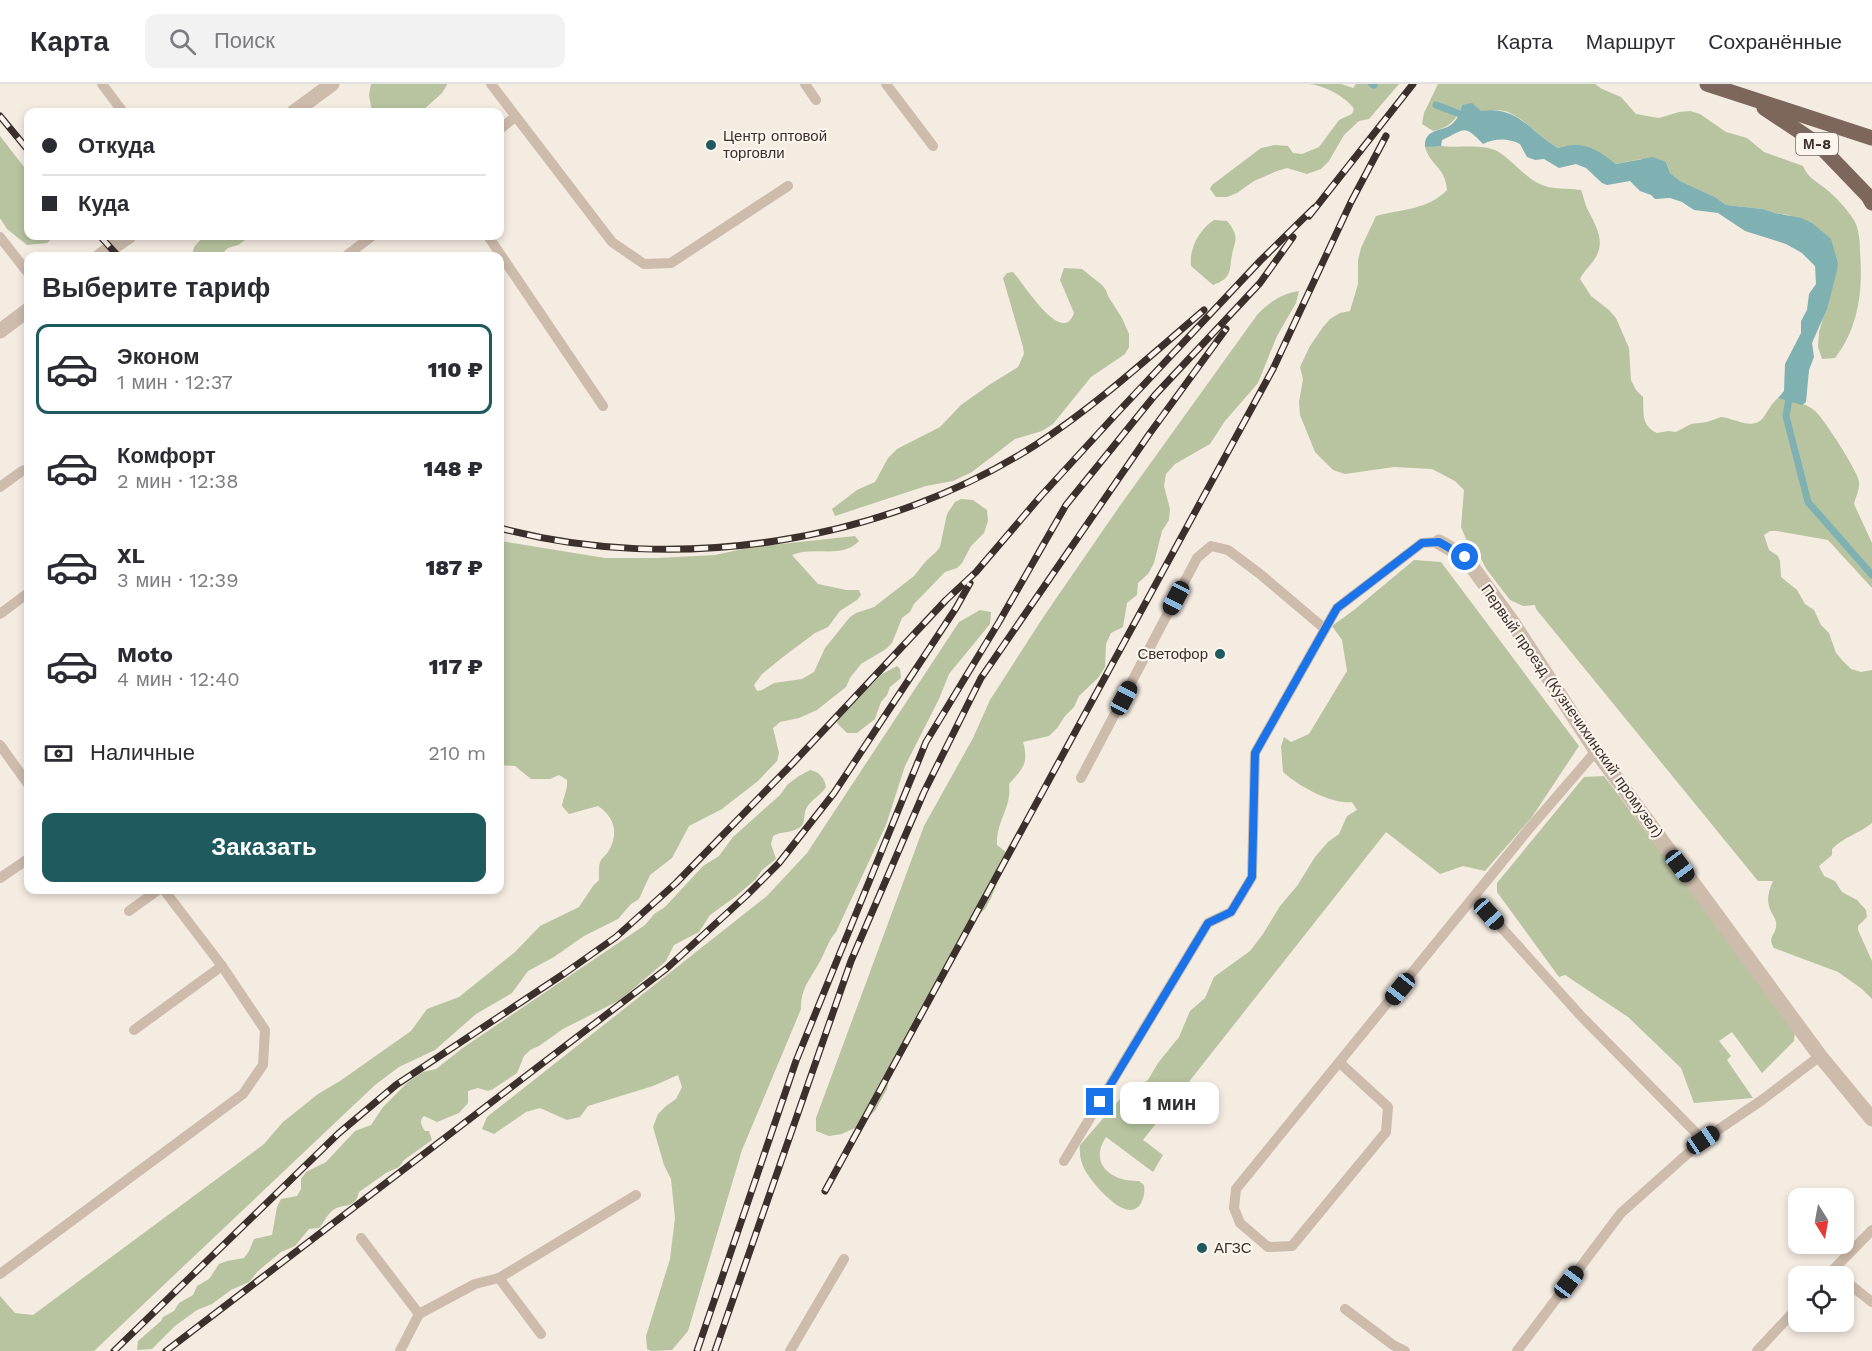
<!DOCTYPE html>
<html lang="ru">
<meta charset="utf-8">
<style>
body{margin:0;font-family:"Work Sans",sans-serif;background:#f2f2f3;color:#2b2b33;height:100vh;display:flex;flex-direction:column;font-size:22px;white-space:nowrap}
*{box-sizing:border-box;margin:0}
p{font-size:20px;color:#7c7c81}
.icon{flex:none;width:33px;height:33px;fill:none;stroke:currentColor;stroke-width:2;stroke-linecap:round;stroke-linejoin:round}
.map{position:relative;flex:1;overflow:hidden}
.panel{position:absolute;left:24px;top:168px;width:480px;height:642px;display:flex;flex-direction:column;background:#fff;border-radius:12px;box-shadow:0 3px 9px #0003}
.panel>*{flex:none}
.hud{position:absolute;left:24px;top:24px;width:480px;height:132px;border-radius:12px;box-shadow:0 3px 9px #0003;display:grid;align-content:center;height:132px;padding:0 18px;background:#fff}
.needle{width:39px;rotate:169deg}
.controls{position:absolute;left:1788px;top:1104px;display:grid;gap:12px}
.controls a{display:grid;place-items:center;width:66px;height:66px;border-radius:12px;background:#fff;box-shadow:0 3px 9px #0003;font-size:30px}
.end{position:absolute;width:27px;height:27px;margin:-14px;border:8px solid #1a73e8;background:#fff;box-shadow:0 0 0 3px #fff}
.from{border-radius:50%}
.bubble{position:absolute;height:42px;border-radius:12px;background:#fff;box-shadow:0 3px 9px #0003;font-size:20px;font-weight:800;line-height:42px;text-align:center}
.car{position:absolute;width:18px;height:36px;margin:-18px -9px;border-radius:8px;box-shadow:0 0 4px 2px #0007;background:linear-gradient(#222 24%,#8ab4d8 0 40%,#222 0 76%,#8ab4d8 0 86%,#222 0)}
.hud b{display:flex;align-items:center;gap:21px;height:57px;font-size:22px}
.hud b+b{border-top:2px solid #e1e1e2}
.hud i{width:15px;height:15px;background:#2b2b33}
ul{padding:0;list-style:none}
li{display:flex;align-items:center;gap:18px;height:90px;margin:0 12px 9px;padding:0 6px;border:3px solid transparent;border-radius:12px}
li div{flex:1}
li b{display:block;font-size:22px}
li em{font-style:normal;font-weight:800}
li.current{border-color:#1f5a5e}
li>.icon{width:54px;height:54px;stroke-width:1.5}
h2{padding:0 18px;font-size:27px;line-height:72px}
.pay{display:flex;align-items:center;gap:15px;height:66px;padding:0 18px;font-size:22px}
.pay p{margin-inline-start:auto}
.action{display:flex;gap:12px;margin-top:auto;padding:12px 18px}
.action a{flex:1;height:69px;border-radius:12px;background:#1f5a5e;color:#fff;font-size:24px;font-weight:800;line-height:69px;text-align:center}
header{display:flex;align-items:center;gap:36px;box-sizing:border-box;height:84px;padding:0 30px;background:#fff;border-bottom:2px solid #e1e1e2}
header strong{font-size:28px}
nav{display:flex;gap:33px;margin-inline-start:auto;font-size:21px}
.search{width:420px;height:54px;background:#f2f2f3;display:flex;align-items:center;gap:15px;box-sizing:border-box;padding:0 21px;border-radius:12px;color:#7c7c81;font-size:22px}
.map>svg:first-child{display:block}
.green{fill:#b8c4a0}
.water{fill:#7fb0b2}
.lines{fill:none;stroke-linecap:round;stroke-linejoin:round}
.stream{stroke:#7fb0b2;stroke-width:7}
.lane{stroke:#cdbbac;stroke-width:10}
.street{stroke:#cdbbac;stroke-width:15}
.primary{stroke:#7d675c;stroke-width:15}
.rail-casing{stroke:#3b302b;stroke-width:7}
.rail{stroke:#fbf5ee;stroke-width:4.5;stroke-dasharray:14;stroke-linecap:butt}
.route{stroke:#1a73e8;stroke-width:8}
.poi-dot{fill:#1f5a5e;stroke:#fbf5ee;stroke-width:2}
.labels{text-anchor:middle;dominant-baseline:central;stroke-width:4.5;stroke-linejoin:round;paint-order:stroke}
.shield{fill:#fbf5ee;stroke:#756b66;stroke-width:1.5}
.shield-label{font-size:14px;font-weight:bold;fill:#3b302b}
.poi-label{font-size:15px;fill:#3b302b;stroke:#fbf5ee;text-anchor:start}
.street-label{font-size:15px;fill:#3b302b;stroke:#fbf5ee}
</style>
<header>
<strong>Карта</strong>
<div class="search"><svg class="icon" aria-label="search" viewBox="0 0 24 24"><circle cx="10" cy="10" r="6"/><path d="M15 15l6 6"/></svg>Поиск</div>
<nav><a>Карта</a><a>Маршрут</a><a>Сохранённые</a></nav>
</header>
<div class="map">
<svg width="1872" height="1267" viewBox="0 0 1872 1267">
<rect width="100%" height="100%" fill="#f4ebe1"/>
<g class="green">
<polygon points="371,0 447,0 447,1 442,9 421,28 372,28 369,11"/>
<path d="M1308,0H1341L1353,4L1356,0H1399L1369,35L1359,37L1344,51L1329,77L1321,85L1307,90L1287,84L1277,87L1254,97L1237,109L1227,113H1216L1210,105L1212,101L1261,64L1275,61L1288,62L1293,69L1302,70L1319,63L1339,36L1352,30L1354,25C1347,13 1321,0 1308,0Z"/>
<path d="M1438,0H1595L1602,5L1621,13L1636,30L1659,34L1679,28L1690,27L1700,30L1726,48L1747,54L1764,68L1803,82C1808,94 1816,97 1826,105C1836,113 1847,125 1854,136C1859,145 1860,157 1860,168C1863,205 1859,243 1835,274L1822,275L1818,263L1819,248L1836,191L1789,131L1775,129L1763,125L1726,121L1715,113L1680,97L1670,89L1666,78L1641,75L1616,80C1601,68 1577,57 1558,64C1540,54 1528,37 1508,28C1498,24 1490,28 1480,27C1475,27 1468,23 1462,21C1456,37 1450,43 1433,47L1422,40L1424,29Z"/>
<polygon points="0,52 28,88 28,152 55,152 47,159 27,161 7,145 0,134"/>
<path d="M1436,61C1454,65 1474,60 1492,65C1507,69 1523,93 1540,100C1553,106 1567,104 1581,106C1584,113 1585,122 1589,128C1597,144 1606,159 1594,176C1589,183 1584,187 1580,195L1591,212L1609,226L1616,234L1629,264L1631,296L1636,306L1643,313C1644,331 1641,341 1657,349L1668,347L1676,348L1691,340L1707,338L1721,333C1734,334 1752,347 1763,334C1768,327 1771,320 1778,314C1789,315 1805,319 1814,326C1823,333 1857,386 1859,397C1860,406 1856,412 1854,420L1872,459V504L1828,456L1777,447H1770L1764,451L1769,466L1778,472L1780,477L1781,493L1797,506L1805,520L1814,526L1821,541L1829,549L1836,569L1843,577L1851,585L1861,588L1872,586V739C1860,749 1842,754 1832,765V771L1819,782L1824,792L1835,797L1842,808L1857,816L1866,826L1867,833L1858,842V846L1872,877V915L1862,905L1838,888L1774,864C1766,852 1778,850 1776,838C1775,833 1771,829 1770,825C1766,815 1769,806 1773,797H1758L1536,525L1535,521L1523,522L1510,516L1487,486L1475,464L1466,455L1461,443L1464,406L1455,397L1432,385L1394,383L1345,390L1333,386L1315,368L1300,331L1299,318L1303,295L1300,283L1310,262L1323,243L1330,235L1340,229L1350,227L1358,200V176L1361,164L1376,132C1401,125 1428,126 1447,106C1445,82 1431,83 1425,63Z"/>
<path d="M1214,136L1227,137C1242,155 1233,158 1231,177C1230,191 1227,196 1213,201L1191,182C1189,164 1199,146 1214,136Z"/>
<polygon points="204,152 251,152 238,161 228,164 219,172 192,172 194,163"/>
<path d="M1064,184L1082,185L1102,201L1106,206L1108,212L1122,234L1129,250V263L1125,270L1091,293L1053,340L1042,347L1015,355L972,388L953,397L926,402L835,432L832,425L857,406L875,398L888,374L897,365L940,343L961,321L989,301L1018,283L1024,270L1023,263L1003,194L1007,189L1013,188C1022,197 1062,264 1074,229L1060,196Z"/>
<path d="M1299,207L1296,219L1277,252L1258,299L1225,337L1210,360L1175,380L1166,390L1164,402L1170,425L1169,436L1162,447L1154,479L1148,490L1138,499L1137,511L1127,519L1123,543L1111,549L1106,560L1105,583L1098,594L1079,612L1074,623L1065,632L1058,643L1049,652L1023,658C1029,680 1023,684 1009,700C1012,725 996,736 997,761L1006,768L1005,780L991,814L985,825L975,834L958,857L942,892L915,936L889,993L887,1005L875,1027L855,1044L842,1050L829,1052L816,1047V1034L924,742L973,654L990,616L1044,532L1119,423L1257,231C1269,218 1281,210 1299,207Z"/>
<path d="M961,415L973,416L987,426L988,437L984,449L971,462L962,479L957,484L945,488L914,520L910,528L902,534L892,559L886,565L861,580L850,594L846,603L817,626L799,634L780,638L773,644L779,669L777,677L758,697L722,725L689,742L672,774L650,791L639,815L631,820L618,835L584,852L554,873L528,887L512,909L476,930L435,966L399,983L375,1001L94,1267H0V1212L15,1229L33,1231L264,1060L283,1038L318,1010L340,997L411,947L427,925L459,913L515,868L540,842L579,823L593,802L599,796C599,789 598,782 601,776C603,773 606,771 608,768C619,751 615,733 598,722L569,730L562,722C563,713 568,706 567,696L559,691L550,695H531L515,682L500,681V457L605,474H658L715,471L752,463L855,452L859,457C841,476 813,461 792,471L818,500L846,506H859L861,511L857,516L840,527L828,543L815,549L783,573L762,590L754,601L757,607L762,606L774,599L802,595L814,588L825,564L850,533L856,529L874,523L914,492L926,477L936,468L940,463L947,430L955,418Z"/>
<path d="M1414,476L1441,478L1579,662L1532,733L1485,787L1463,782L1440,790L1386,748L1143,1056L1163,1071L1153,1088L1106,1053C1088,1080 1112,1098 1139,1097L1144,1101C1145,1108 1144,1113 1141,1119C1128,1142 1094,1101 1086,1088C1081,1080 1079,1070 1080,1061L1120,1015L1148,996L1158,979L1179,953L1190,927L1205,914L1214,893L1250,867L1263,850L1280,822L1297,802L1315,773L1328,758L1339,750L1347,732L1357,726L1352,718C1332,721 1297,701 1283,688L1281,663L1284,653L1291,658L1309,650L1347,587L1342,556L1332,542L1354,526Z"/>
<path d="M980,526L991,528L990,540L949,590L939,615L905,682L886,741L836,848C827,858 825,870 818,881C809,896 800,907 801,925L742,1066L688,1247L672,1266L651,1267L647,1265L646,1252L670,1175L675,1134L671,1095L664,1081L653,1043L658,1030L666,1022L676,1015L682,1003L678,991L653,1002L588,1022L580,1033L567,1036L540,1024L526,1028L494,1050L482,1045L487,1033L767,812L807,769L959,538Z"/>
<polygon points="897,582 900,585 901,594 890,603 887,611 881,618 875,635 857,649 847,649 837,639 838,635 882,590"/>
<path d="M810,686C819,687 825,695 826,703C820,713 807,717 805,729C803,736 806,741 797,745C790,749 782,747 773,752L771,760L776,775L762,786L756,795L735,813L710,831L699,848L674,861L666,877L620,916L563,945L539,962L530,966L524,972L517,989L493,1005L488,1007L478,1004L468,1007V1019L459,1029L437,1038L424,1032C419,1037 421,1041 425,1047H429L432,1056L404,1076L399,1083L386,1089L359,1108C355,1127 340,1118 331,1128C326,1132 324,1139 319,1144L309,1145L295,1162L281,1168L258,1187L249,1198L231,1206L212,1220L197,1226L175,1242L152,1265L137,1266L138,1257L161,1237L163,1233L174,1227L179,1219L193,1211L197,1202L209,1195L219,1180L227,1177L244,1174L249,1167L254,1155L272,1151L277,1123L281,1115L297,1112L301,1105V1095L306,1088L326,1078L355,1047L371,1041L383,1023L408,998L423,988L436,985L464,963L645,841L654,830L665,823L703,782L719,772L733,753L780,711L788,700L799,692Z"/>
<polygon points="1604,692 1795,946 1794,957 1762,989 1732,948 1719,957 1731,972 1727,976 1753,1014 1694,1019 1681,984 1628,933 1565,891 1559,893 1497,808 1497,799 1584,693"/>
</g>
<path class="water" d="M1472,19L1481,27C1518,21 1530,48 1558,64C1582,56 1597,65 1616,80L1653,73L1666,78L1670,89L1680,97L1715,113L1726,121L1763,125L1775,129L1801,134L1812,139L1831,155L1838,179L1836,191L1827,225L1812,259L1814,273L1809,286L1806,318L1802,321L1778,314L1784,307L1785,280L1801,249V237L1807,226L1809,210L1816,200L1815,182L1802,169L1786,160L1745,147L1718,129L1694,126L1682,118L1670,114L1655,115L1651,111L1640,107L1630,97L1607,101L1602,99L1586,84L1576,80L1559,84L1544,75L1535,76L1527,73L1520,60C1509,54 1494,54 1483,60C1463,39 1465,46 1442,56L1441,62L1425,63C1424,43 1443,49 1453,39C1458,35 1460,27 1462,21Z"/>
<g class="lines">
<g class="stream">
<polyline points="1372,0 1374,1"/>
<polyline points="1436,21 1465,32"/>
<polyline points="1790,310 1786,332 1808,418 1872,491"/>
</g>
<g class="lane">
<polyline points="102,0 123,28"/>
<polyline points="491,0 612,158 644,180 671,179 788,102"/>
<polyline points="805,0 816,16"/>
<polyline points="886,0 933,62"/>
<polyline points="500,45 515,33"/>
<polyline points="488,152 603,322"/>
<polyline points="0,153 28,189"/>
<polyline points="346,172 372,152"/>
<polyline points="0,403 22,387 28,385"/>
<polyline points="0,530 28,509"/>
<polyline points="0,661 28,700"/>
<polyline points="1081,694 1197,474 1211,462 1228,466 1260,490 1325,545"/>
<polyline points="0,794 28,775"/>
<polyline points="1474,813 1581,932 1703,1056"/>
<polyline points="129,827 158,806"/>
<polyline points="134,946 222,882"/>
<polyline points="1340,979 1388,1023 1386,1048 1292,1162 1268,1163 1240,1139 1234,1124 1236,1105 1528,746 1596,667"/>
<polyline points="1064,1077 1208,839 1231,828 1252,793 1255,669 1334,529 1337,524 1422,459 1439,458"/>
<polyline points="361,1154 419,1230"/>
<polyline points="0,1190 243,1010 263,981 265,946 222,882 164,806"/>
<polyline points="1827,1192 1872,1146"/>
<polyline points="499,1194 636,1111"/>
<polyline points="1853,1203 1872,1218"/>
<polyline points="1345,1225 1393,1261 1405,1267"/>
<polyline points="400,1267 419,1230 475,1200 499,1194 541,1250"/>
<polyline points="790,1267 844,1175"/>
<polyline points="1517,1267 1621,1129 1703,1056 1762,1016 1820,972"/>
<polyline points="1757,1267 1798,1223"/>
</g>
<g class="street">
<polyline points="294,28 332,0"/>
<polyline points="100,172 129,152"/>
<polyline points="0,247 28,226"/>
<polyline points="1439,458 1465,473 1513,539 1596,667 1820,972 1872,1035"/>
</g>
<g class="primary">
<polyline points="1707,0 1872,54"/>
<polyline points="1764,24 1818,60 1868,112 1872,119"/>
</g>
<defs>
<g id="rail">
<polyline points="0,32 28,66"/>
<polyline points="1309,132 1413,0"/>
<polyline points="100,152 118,172"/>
<path d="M500,444C675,491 884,459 1037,360C1097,321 1150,272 1204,226"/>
<polyline points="825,1107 1273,285 1351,118 1386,52"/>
<polyline points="114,1267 339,1049 396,1001 565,889 616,853 676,799 793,679 946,516 976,488 1040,413 1118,328 1260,177 1314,124"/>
<polyline points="166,1267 666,885 747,811 779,779 834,709 956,524 970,499"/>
<polyline points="697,1267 796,977 926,658 999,538 1066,421 1155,311 1260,199 1293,153"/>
<polyline points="715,1267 851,877 924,708 981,594 1150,349 1226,245"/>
</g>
</defs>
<use href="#rail" class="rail-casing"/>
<use href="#rail" class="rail"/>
</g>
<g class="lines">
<polyline class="route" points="1100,1018 1208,839 1231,828 1252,793 1255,669 1325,545 1337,524 1422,459 1439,458 1465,473"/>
</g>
<g class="poi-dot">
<circle cx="711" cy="61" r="6"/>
<circle cx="1220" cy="570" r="6"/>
<circle cx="1202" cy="1164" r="6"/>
</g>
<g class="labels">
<rect class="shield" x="1796" y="49" width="42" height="22" rx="4.5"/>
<g class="shield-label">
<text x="1817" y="60">М-8</text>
</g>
<g class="poi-label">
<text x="723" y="52">Центр оптовой<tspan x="723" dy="17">торговли</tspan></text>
<text x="1208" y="570" text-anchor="end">Светофор</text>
<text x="1214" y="1164">АГЗС</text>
</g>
<g class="street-label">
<text transform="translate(1572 627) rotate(55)">Первый проезд (Кузнечихинский промузел)</text>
</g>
</g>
</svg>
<div class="controls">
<a><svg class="needle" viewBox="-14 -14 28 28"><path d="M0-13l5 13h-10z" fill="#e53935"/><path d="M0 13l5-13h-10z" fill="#7c7c81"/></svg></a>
<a><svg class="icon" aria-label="locate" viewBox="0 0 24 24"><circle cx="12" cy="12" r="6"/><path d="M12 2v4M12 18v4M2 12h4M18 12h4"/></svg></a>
</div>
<i class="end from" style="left:1465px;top:473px"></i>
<i class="end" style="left:1100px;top:1018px"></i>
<div class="bubble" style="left:1120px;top:998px;width:99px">1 мин</div>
<i class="car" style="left:1176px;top:514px;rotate:208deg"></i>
<i class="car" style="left:1124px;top:614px;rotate:28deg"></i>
<i class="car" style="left:1680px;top:782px;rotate:143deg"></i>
<i class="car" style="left:1489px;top:830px;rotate:138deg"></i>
<i class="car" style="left:1400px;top:905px;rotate:219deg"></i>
<i class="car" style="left:1703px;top:1056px;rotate:56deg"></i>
<i class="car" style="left:1569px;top:1198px;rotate:37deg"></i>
<div class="hud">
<b><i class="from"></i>Откуда</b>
<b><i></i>Куда</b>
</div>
<section class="panel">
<h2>Выберите тариф</h2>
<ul>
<li class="current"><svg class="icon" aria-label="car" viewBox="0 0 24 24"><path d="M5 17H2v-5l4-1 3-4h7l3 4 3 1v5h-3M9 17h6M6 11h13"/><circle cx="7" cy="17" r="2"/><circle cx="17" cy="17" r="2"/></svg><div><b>Эконом</b><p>1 мин · 12:37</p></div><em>110 ₽</em></li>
<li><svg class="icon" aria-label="car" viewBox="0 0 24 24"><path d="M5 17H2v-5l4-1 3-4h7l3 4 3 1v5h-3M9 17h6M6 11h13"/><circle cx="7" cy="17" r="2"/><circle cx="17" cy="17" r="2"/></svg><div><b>Комфорт</b><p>2 мин · 12:38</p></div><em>148 ₽</em></li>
<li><svg class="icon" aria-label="car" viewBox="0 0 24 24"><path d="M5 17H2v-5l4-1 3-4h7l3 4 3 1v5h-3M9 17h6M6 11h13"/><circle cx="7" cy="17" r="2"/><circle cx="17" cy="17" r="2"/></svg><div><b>XL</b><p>3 мин · 12:39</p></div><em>187 ₽</em></li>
<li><svg class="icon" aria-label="car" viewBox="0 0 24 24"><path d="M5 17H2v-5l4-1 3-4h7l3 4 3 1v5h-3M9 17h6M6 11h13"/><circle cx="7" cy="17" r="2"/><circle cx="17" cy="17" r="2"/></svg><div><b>Moto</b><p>4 мин · 12:40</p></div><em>117 ₽</em></li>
</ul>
<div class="pay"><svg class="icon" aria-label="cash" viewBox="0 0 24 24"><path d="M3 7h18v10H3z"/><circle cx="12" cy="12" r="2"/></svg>Наличные<p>210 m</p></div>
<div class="action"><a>Заказать</a></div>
</section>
</div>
